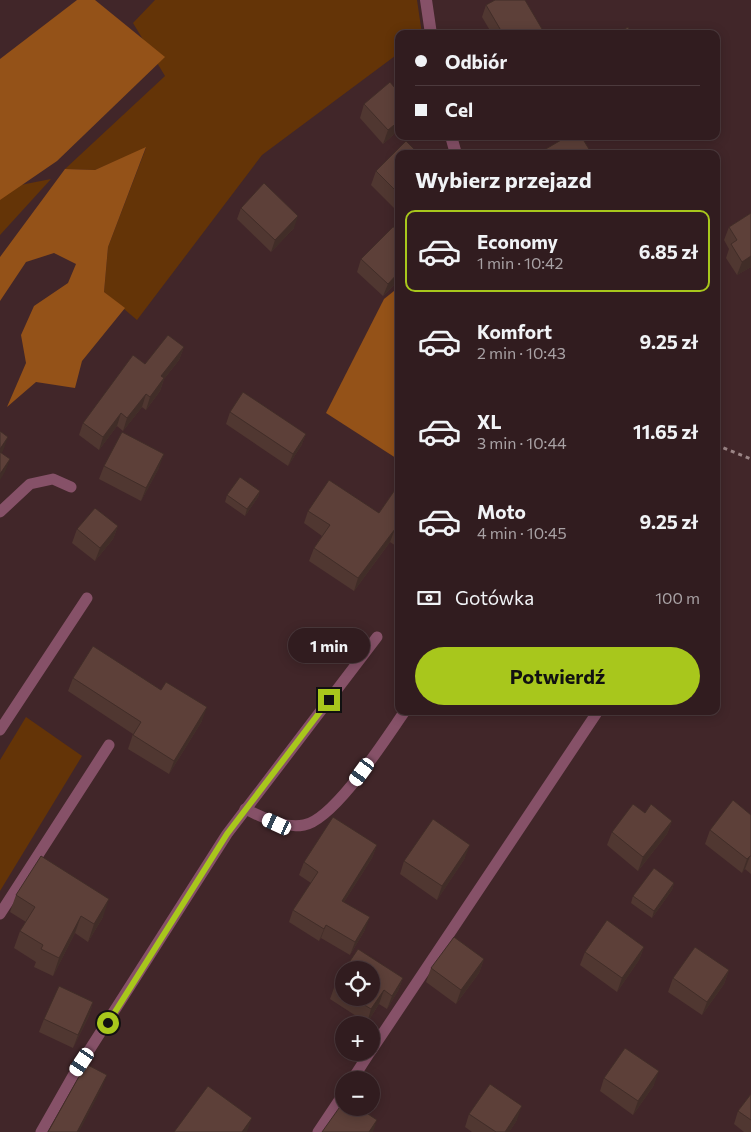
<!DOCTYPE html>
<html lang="pl">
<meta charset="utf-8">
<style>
body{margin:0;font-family:Commissioner,sans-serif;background:#3d292c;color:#f1f3f6;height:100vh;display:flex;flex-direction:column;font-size:19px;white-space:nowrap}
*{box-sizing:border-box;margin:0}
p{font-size:16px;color:#a8a1a4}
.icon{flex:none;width:28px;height:28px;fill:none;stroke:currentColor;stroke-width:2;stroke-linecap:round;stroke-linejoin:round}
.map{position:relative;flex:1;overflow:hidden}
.drawer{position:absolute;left:395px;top:150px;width:325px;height:565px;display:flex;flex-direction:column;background:#311c1f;border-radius:10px;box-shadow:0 2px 12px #0003,0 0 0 1px #4c3a3d}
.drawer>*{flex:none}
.hud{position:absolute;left:395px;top:30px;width:325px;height:110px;border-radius:10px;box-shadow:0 2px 12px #0003,0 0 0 1px #4c3a3d;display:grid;align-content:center;height:110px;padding:0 20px;background:#311c1f}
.controls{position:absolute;left:335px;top:961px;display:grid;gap:10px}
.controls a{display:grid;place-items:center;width:45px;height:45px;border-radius:50%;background:#311c1f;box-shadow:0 2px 12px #0003,0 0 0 1px #4c3a3d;font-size:25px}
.end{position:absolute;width:22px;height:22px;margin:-11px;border:6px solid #a8c71c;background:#111;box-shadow:0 0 0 2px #111}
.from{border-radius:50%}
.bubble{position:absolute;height:35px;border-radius:18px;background:#311c1f;box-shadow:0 2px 12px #0003,0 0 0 1px #4c3a3d;font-size:16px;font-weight:700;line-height:35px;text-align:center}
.car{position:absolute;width:15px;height:30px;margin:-15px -8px;border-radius:6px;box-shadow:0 0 4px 1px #0007;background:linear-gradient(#fff 24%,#345 0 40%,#fff 0 76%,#345 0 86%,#fff 0)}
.hud b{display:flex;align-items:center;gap:18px;height:48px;font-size:19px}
.hud b+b{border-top:1px solid #4c3a3d}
.hud i{width:12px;height:12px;background:#f1f3f6}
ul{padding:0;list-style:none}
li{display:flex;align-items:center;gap:15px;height:82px;margin:0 10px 8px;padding:0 10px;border:2px solid transparent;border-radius:10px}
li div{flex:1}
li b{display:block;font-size:19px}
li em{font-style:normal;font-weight:700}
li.on{border-color:#a8c71c}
li>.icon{width:45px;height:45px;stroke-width:1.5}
h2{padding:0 20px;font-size:22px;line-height:60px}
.pay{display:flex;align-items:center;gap:12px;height:55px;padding:0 20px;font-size:19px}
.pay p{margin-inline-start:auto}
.button{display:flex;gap:10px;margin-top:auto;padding:10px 20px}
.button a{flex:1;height:58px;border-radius:30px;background:#a8c71c;color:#111;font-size:20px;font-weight:700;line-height:58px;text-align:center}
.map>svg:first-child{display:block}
.green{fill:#643407}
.forest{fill:#945218}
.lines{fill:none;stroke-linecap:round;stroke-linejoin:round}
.path{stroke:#9b8586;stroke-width:3;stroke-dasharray:4 4;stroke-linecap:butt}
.lane{stroke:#865168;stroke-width:11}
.street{stroke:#865168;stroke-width:12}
.wall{fill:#503731}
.shaded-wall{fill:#412d28}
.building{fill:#5d4039;stroke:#412d28}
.route{stroke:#a8c71c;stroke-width:6}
</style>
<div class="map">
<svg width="751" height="1132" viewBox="0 0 751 1132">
<rect width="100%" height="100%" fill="#412629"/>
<g class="green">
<polygon points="155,0 417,0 422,34 399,34 399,53 262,155 137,320 104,292 108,247 146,148 95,170 65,169 165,76 133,23"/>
<polygon points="51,179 0,235 0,189"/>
<polygon points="26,717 82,756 0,891 0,760"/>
</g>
<g class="forest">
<polygon points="77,0 95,0 165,57 57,161 0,200 0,59"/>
<polygon points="146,147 108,247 104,292 125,308 82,361 75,388 36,382 7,407 26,363 21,335 34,306 68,283 76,264 54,253 26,262 0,301 0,257 65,169 95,170"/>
<polygon points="399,287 399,460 326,413 384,299"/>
</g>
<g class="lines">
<polyline class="path" points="716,445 751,459"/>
<g class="lane">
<polyline points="0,512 30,484 53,479 71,487"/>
<polyline points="0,730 87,598"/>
<path d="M245,809C263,817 283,829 304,825C335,819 386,738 405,711"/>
<polyline points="0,914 109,745"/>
<polyline points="371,1051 598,711"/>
<polyline points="352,1080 370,1052"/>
<polyline points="41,1132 74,1074 227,834 377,637"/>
<polyline points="318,1132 344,1093"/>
</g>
<g class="street">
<polyline points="426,0 431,34"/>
<polyline points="451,136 456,154"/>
</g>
</g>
<g class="wall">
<polygon points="486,5 545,34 492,34 482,17"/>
<polygon points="399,93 399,130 383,144 360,118 364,104"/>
<polygon points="399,154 399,211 398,212 371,185 376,171"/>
<polygon points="241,208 294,228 271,252 237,219"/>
<polygon points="751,213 751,267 737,275 726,258 729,249 724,240 729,227"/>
<polygon points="399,228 399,280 383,296 357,272 361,259"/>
<polygon points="184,347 179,360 164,379 160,391 146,410 142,407 123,431 117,426 99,450 79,435 83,423 145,364"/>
<polygon points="230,412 306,434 301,446 288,466 226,424"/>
<polygon points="104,466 159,468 141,501 99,479"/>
<polygon points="399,484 399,548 390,542 354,591 309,561 314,548 322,536 304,523 308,511 379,513"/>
<polygon points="260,491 258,497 245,516 225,502 227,495"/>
<polygon points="118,526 113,539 95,561 72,543 77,529"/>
<polygon points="73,678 202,721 169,774 128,749 133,734 68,691"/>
<polygon points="645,813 672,821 667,834 638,871 607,845 612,832"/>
<polygon points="751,815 751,874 745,869 742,873 705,844 710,830"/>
<polygon points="377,845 372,858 344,902 365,930 350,955 321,938 319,941 289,922 293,910 311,883 299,875 304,862"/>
<polygon points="465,858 437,900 400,874 404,861"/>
<polygon points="674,883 672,890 652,918 631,903 633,896"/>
<polygon points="16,895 103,917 88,942 75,933 53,976 34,967 36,962 14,948 20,931 26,922 10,912"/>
<polygon points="644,947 639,960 617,992 580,965 585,952"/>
<polygon points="484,959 479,973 456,1004 426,982 431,968"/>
<polygon points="729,970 724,984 702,1015 668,992 673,978"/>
<polygon points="344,971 344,998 371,998 403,978 398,991 387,1009 379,1004 367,1023 330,999 335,985"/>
<polygon points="93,1002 89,1016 73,1048 39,1032 44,1019"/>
<polygon points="604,1078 654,1085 633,1115 600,1091"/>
<polygon points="751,1094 751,1132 744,1132 734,1124 738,1111"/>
<polygon points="469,1114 517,1120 509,1132 472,1132 465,1127"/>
</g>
<g class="shaded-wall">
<polygon points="399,121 399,130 383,144 388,130"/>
<polygon points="298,216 294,228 271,252 275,240"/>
<polygon points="751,256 751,267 737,275 742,262"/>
<polygon points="399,272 399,280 383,296 388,284"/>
<polygon points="184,347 179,360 164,379 160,391 146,410 150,397 161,376"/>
<polygon points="146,394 142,407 123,431 127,418"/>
<polygon points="121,413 117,426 99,450 103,437"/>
<polygon points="306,434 301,446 288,466 293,454"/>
<polygon points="8,437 3,451 0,455 0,449"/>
<polygon points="164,454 159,468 141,501 146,488"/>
<polygon points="10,459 5,472 0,480 0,474"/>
<polygon points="260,491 258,497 245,516 247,509"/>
<polygon points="118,526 113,539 95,561 100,548"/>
<polygon points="395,529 390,542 354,591 358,578"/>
<polygon points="207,707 202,721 169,774 174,761"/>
<polygon points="672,821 667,834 638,871 643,857"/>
<polygon points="377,845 372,858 337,913 342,901"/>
<polygon points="470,845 465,858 437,900 442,886"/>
<polygon points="750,856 745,869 742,873 747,859"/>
<polygon points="674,883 672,890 652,918 654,911"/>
<polygon points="109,899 103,917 88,942 94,924"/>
<polygon points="81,916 75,933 53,976 59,958"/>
<polygon points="370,917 365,930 350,955 355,942"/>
<polygon points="326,925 321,938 319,941 324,929"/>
<polygon points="644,947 639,960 617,992 622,978"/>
<polygon points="484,959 479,973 456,1004 461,990"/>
<polygon points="729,970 724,984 702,1015 707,1002"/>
<polygon points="403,978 398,991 387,1009 392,996"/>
<polygon points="384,990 379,1004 367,1023 371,1009"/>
<polygon points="93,1002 89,1016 73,1048 78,1035"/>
<polygon points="659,1071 654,1085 633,1115 638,1101"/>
<polygon points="107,1075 102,1088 79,1132 77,1132"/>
<polygon points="522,1106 517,1120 509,1132 505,1132"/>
<polygon points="252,1118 247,1132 242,1132"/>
<polygon points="377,1120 373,1132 369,1132"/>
</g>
<g class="building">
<polygon points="495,0 525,0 545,34 503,34 486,5"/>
<polygon points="628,27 632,34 616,34"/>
<polygon points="390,82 399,93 399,121 388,130 364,104"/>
<polygon points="568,136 581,136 592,154 546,154 544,150"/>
<polygon points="406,141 419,154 399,154 399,194 376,171"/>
<polygon points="264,183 298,216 275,240 241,208"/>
<polygon points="751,213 751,256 742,262 731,244 737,240 729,227"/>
<polygon points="393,227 399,228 399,272 388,284 361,259"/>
<polygon points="168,335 184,347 161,376 164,378 150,397 146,394 127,418 121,413 103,437 83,423 133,355 145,364"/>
<polygon points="243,392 306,434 293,454 230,412"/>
<polygon points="0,431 8,437 0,449"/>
<polygon points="122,432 164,454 146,488 104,466"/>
<polygon points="0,452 10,459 0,474"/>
<polygon points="240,477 260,491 247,509 227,495"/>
<polygon points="329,480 379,513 399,484 399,532 395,529 358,578 314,548 330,525 308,511"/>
<polygon points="95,508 118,526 100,548 77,529"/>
<polygon points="93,646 161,690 166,682 207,707 174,761 133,735 141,722 73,678"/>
<polygon points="733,800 751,815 751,856 750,856 747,859 710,830"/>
<polygon points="633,804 645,813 651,804 672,821 643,857 612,832"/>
<polygon points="333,817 377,845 342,901 370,917 355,942 326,925 324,929 293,910 318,872 304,862"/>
<polygon points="433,819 470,845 442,886 404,861"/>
<polygon points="41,856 109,899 94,924 81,916 59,958 41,949 43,945 20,931 35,907 16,895"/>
<polygon points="654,868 674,883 654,911 633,896"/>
<polygon points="607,920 644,947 622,978 585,952"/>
<polygon points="454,937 484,959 461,990 431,968"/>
<polygon points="695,947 729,970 707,1002 673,978"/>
<polygon points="358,949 403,978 392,996 384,990 371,1009 353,998 371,998 371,970 344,970"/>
<polygon points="344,971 344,991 335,985"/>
<polygon points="59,986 93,1002 78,1035 44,1019"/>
<polygon points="625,1048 659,1071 638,1101 604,1078"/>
<polygon points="86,1064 107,1075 77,1132 48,1132"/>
<polygon points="490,1084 522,1106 505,1132 496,1132 469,1114"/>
<polygon points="208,1086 252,1118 242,1132 174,1132"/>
<polygon points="751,1094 751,1120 738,1111"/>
<polygon points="344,1101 344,1108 359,1108 377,1120 369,1132 322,1132"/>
</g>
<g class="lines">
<polyline class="route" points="108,1023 227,834 329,700"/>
</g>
</svg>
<div class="controls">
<a><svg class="icon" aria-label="locate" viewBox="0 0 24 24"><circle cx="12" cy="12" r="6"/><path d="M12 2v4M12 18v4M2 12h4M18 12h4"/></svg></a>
<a>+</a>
<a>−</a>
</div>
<i class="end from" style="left:108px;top:1023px"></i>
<i class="end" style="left:329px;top:700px"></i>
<div class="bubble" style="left:288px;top:628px;width:82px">1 min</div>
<i class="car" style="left:362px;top:772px;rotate:216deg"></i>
<i class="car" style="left:277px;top:824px;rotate:295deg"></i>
<i class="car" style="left:82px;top:1062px;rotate:214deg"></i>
<div class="hud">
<b><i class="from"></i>Odbiór</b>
<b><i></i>Cel</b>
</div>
<section class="drawer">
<h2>Wybierz przejazd</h2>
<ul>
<li class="on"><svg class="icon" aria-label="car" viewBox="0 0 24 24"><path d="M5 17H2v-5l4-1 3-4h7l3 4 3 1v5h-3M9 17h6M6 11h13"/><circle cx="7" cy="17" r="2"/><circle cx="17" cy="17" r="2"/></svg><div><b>Economy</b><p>1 min · 10:42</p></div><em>6.85 zł</em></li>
<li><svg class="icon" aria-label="car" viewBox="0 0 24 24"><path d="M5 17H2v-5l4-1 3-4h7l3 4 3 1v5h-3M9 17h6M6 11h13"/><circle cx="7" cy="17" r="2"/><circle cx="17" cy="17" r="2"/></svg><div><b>Komfort</b><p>2 min · 10:43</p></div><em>9.25 zł</em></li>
<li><svg class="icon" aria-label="car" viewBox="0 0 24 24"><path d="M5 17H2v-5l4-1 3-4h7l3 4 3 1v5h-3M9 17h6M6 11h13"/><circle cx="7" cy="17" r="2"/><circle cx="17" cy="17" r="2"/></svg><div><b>XL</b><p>3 min · 10:44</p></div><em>11.65 zł</em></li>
<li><svg class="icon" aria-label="car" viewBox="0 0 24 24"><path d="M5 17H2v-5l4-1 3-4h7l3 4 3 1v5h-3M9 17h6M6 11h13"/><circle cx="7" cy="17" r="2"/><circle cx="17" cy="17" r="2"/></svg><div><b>Moto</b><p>4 min · 10:45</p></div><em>9.25 zł</em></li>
</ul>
<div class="pay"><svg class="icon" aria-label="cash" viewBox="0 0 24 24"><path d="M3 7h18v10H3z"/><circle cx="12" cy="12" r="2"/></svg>Gotówka<p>100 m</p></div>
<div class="button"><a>Potwierdź</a></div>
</section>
</div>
